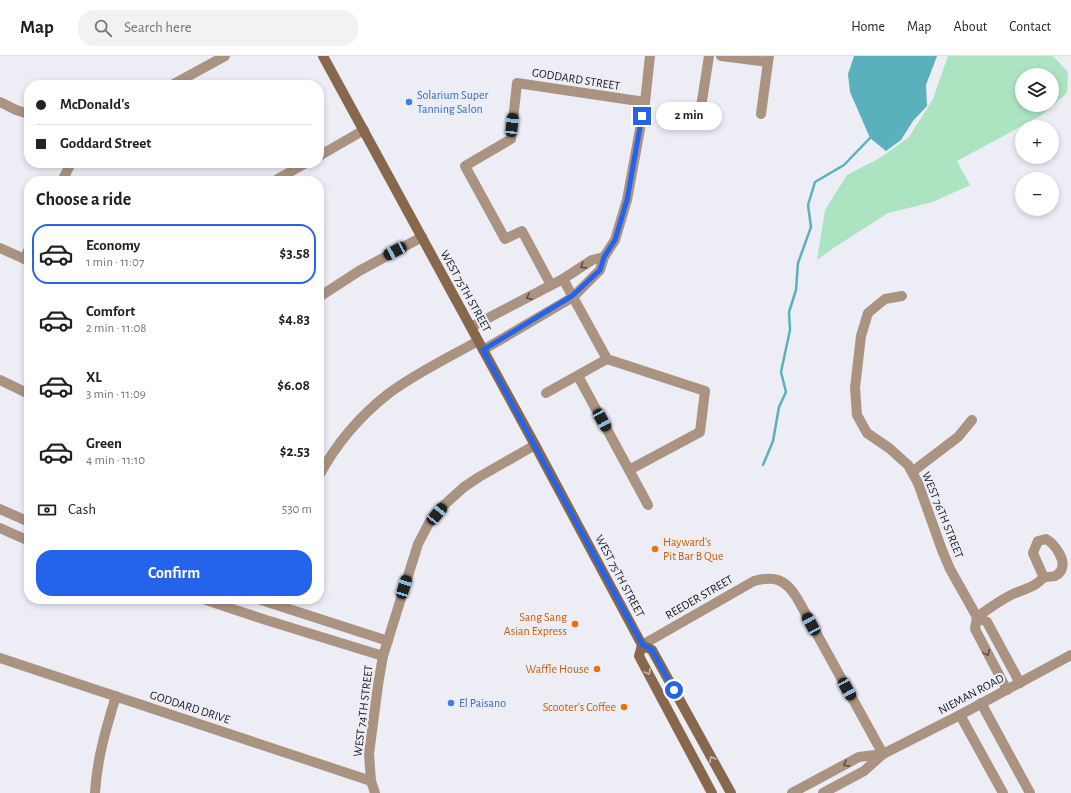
<!DOCTYPE html>
<meta charset="utf-8">
<style>
body{margin:0;font-family:"Alegreya Sans",sans-serif;background:#f2f2f2;color:#222;height:100vh;display:flex;flex-direction:column;font-size:15px;white-space:nowrap}
*{box-sizing:border-box;margin:0}
p{font-size:13px;color:#767676}
.icon{flex:none;width:22px;height:22px;fill:none;stroke:currentColor;stroke-width:2;stroke-linecap:round;stroke-linejoin:round}
.map{position:relative;flex:1;overflow:hidden}
.side{position:absolute;left:24px;top:120px;width:300px;height:428px;display:flex;flex-direction:column;background:#fff;border-radius:16px;box-shadow:0 2px 6px #0003}
.side>*{flex:none}
.top-card{position:absolute;left:24px;top:24px;width:300px;height:88px;border-radius:16px;box-shadow:0 2px 6px #0003;display:grid;align-content:center;height:88px;padding:0 12px;background:#fff}
.controls{position:absolute;left:1015px;top:12px;display:grid;gap:8px}
.controls a{display:grid;place-items:center;width:44px;height:44px;border-radius:50%;background:#fff;box-shadow:0 2px 6px #0003;font-size:20px}
.end{position:absolute;width:18px;height:18px;margin:-9px;border:5px solid #2563eb;background:#fff;box-shadow:0 0 0 2px #fff}
.from{border-radius:50%}
.bubble{position:absolute;height:28px;border-radius:14px;background:#fff;box-shadow:0 2px 6px #0003;font-size:13px;font-weight:700;line-height:28px;text-align:center}
.car{position:absolute;width:12px;height:24px;margin:-12px -6px;border-radius:5px;box-shadow:0 0 3px 1px #0007;background:linear-gradient(#222 24%,#8ab4d8 0 40%,#222 0 76%,#8ab4d8 0 86%,#222 0)}
.top-card b{display:flex;align-items:center;gap:14px;height:38px;font-size:15px}
.top-card b+b{border-top:1px solid #e0e0e0}
.top-card i{width:10px;height:10px;background:#222}
ul{padding:0;list-style:none}
li{display:flex;align-items:center;gap:12px;height:60px;margin:0 8px 6px;padding:0 4px;border:2px solid transparent;border-radius:16px}
li div{flex:1}
li b{display:block;font-size:15px}
li em{font-style:normal;font-weight:700}
li.selected{border-color:#2563eb}
li>.icon{width:36px;height:36px;stroke-width:1.5}
h2{padding:0 12px;font-size:18px;line-height:48px}
.pay{display:flex;align-items:center;gap:10px;height:44px;padding:0 12px;font-size:15px}
.pay p{margin-inline-start:auto}
.action{display:flex;gap:8px;margin-top:auto;padding:8px 12px}
.action a{flex:1;height:46px;border-radius:16px;background:#2563eb;color:#fff;font-size:16px;font-weight:700;line-height:46px;text-align:center}
header{display:flex;align-items:center;gap:24px;box-sizing:border-box;height:56px;padding:0 20px;background:#fff;border-bottom:1px solid #e0e0e0}
header strong{font-size:19px}
nav{display:flex;gap:22px;margin-inline-start:auto;font-size:14px}
.search{width:280px;height:36px;background:#f2f2f2;display:flex;align-items:center;gap:10px;box-sizing:border-box;padding:0 14px;border-radius:16px;color:#767676;font-size:15px}
.map>svg:first-child{display:block}
.green{fill:#ace3c1;fill-rule:evenodd}
.water{fill:#5ab1bd}
.lines{fill:none;stroke-linecap:round;stroke-linejoin:round}
.stream{stroke:#5ab1bd;stroke-width:2.5}
.minor{stroke:#aa9381;stroke-width:10}
.tertiary{stroke:#aa9381;stroke-width:10}
.secondary{stroke:#88684d;stroke-width:10}
.oneway{stroke:#5a5049}
.oneway2{stroke:#c4b8b2}
.route{stroke:#2563eb;stroke-width:5}
.shop-dot{fill:#3f7fe0;stroke:#ecedf5;stroke-width:1.5}
.food-dot{fill:#e8710a;stroke:#ecedf5;stroke-width:1.5}
.labels{text-anchor:middle;dominant-baseline:central;stroke-width:4;stroke-linejoin:round;paint-order:stroke}
.street-label{font-size:12px;fill:#18191b;stroke:#ecedf5}
.shop-label{font-size:12px;fill:#366cbe;stroke:#ecedf5;text-anchor:start}
.food-label{font-size:12px;fill:#c56008;stroke:#ecedf5;text-anchor:end}
</style>
<header>
<strong>Map</strong>
<div class="search"><svg class="icon" aria-label="search" viewBox="0 0 24 24"><circle cx="10" cy="10" r="6"/><path d="M15 15l6 6"/></svg>Search here</div>
<nav><a>Home</a><a>Map</a><a>About</a><a>Contact</a></nav>
</header>
<div class="map">
<svg width="1071" height="737" viewBox="0 0 1071 737">
<rect width="100%" height="100%" fill="#ecedf5"/>
<path class="green" d="M948,0H1053L1068,16L1067,37L1042,59L957,105L970,129L933,146L888,157L835,191L817,204L825,154L847,119L880,102L909,81L933,43ZM1022,19H1052V49H1022Z"/>
<polygon class="water" points="854,0 937,0 926,29 927,50 913,65 901,84 886,95 870,82 850,36 848,18"/>
<g class="lines">
<polyline class="stream" points="763,409 773,385 779,351 786,336 781,316 790,274 789,256 796,234 798,207 811,171 808,149 815,126 844,109 870,82"/>
<g class="minor">
<polyline points="721,0 768,6 769,0"/>
<polyline points="172,29 225,0"/>
<polyline points="0,46 16,54 29,58"/>
<polyline points="701,51 709,0"/>
<polyline points="761,58 768,6"/>
<polyline points="319,100 364,74"/>
<polyline points="62,125 71,107"/>
<polyline points="274,125 306,107"/>
<polyline points="0,192 29,205"/>
<polyline points="24,203 29,193"/>
<polyline points="563,223 607,303 705,335 700,376 629,414"/>
<polyline points="551,229 522,175 505,183 465,110 511,83 517,27 645,46"/>
<polyline points="902,240 885,243 868,257 861,280 855,332 857,359 867,377 889,392 908,409 918,427 942,494 950,513 977,561 987,566 1020,627"/>
<polyline points="319,241 359,215 422,181"/>
<polyline points="471,271 563,223 592,204 604,201"/>
<polyline points="483,294 573,241 600,214 604,201 615,184 627,144 645,46 650,0"/>
<polyline points="578,320 648,449"/>
<polyline points="0,324 29,338"/>
<polyline points="546,337 607,303"/>
<polyline points="912,416 958,381 972,364"/>
<path d="M319,420C336,388 360,360 388,338C416,317 448,302 478,285"/>
<polyline points="0,453 29,466"/>
<polyline points="0,472 29,485"/>
<polyline points="203,543 266,564 383,600"/>
<polyline points="258,543 388,585"/>
<path d="M977,561C988,553 999,545 1011,539C1019,535 1028,533 1036,528C1039,526 1041,524 1043,522C1050,519 1055,523 1060,516C1068,506 1055,488 1046,483L1038,485L1035,492L1033,497L1044,522"/>
<polyline points="977,561 975,573 1007,634"/>
<path d="M642,589L754,525C775,519 786,524 797,542L883,698"/>
<polyline points="0,602 371,725"/>
<polyline points="981,647 1030,737"/>
<polyline points="960,659 1003,737"/>
<path d="M95,737C97,702 106,673 116,640"/>
<polyline points="375,737 371,725 369,698 378,629 383,600 418,488 429,467 444,449 464,431 479,421 535,389"/>
</g>
<g class="tertiary">
<polyline points="792,737 859,701 883,698"/>
<polyline points="823,737 864,715 883,698 960,659 1071,599"/>
</g>
<g class="secondary">
<polyline points="323,0 535,389 642,589 652,594 731,737"/>
<polyline points="642,589 639,600 712,737"/>
</g>
</g>
<defs><path id="oneway-chevron" d="M-2-3.5L2.5 0L-2 3.5" fill="none" stroke-width="1.6" stroke-linecap="round" stroke-linejoin="round"/></defs>
<g class="oneway">
<use href="#oneway-chevron" transform="translate(583 210) rotate(147)"/>
<use href="#oneway-chevron" transform="translate(529 241) rotate(153)"/>
<use href="#oneway-chevron" transform="translate(987 597) rotate(62)"/>
<use href="#oneway-chevron" transform="translate(846 708) rotate(152)"/>
</g>
<g class="oneway2">
<use href="#oneway-chevron" transform="translate(648 616) rotate(62)"/>
<use href="#oneway-chevron" transform="translate(712 703) rotate(-119)"/>
</g>
<g class="lines">
<polyline class="route" points="642,60 627,144 615,184 604,201 600,214 572,240 483,294 642,588 652,594 674,634"/>
</g>
<g class="shop-dot">
<circle cx="409" cy="46" r="4"/>
<circle cx="451" cy="647" r="4"/>
</g>
<g class="food-dot">
<circle cx="655" cy="493" r="4"/>
<circle cx="575" cy="568" r="4"/>
<circle cx="597" cy="613" r="4"/>
<circle cx="624" cy="651" r="4"/>
</g>
<g class="labels">
<g class="street-label">
<text transform="translate(576 23) rotate(9)">GODDARD STREET</text>
<text transform="translate(466 235) rotate(61)">WEST 75TH STREET</text>
<text transform="translate(943 459) rotate(68)">WEST 76TH STREET</text>
<text transform="translate(620 520) rotate(62)">WEST 75TH STREET</text>
<text transform="translate(699 541) rotate(-30)">REEDER STREET</text>
<text transform="translate(971 638) rotate(-28)">NIEMAN ROAD</text>
<text transform="translate(190 651) rotate(18)">GODDARD DRIVE</text>
<text transform="translate(363 655) rotate(-83)">WEST 74TH STREET</text>
</g>
<g class="shop-label">
<text x="417" y="39">Solarium Super<tspan x="417" dy="14">Tanning Salon</tspan></text>
<text x="459" y="647">El Paisano</text>
</g>
<g class="food-label">
<text x="663" y="486" text-anchor="start">Hayward's<tspan x="663" dy="14">Pit Bar B Que</tspan></text>
<text x="567" y="561">Sang Sang<tspan x="567" dy="14">Asian Express</tspan></text>
<text x="589" y="613">Waffle House</text>
<text x="616" y="651">Scooter's Coffee</text>
</g>
</g>
</svg>
<div class="controls">
<a><svg class="icon" aria-label="layers" viewBox="0 0 24 24"><path d="M12 4l9 5-9 5-9-5zM3 14l9 5 9-5"/></svg></a>
<a>+</a>
<a>−</a>
</div>
<i class="end from" style="left:674px;top:634px"></i>
<i class="end" style="left:642px;top:60px"></i>
<div class="bubble" style="left:656px;top:46px;width:66px">2 min</div>
<i class="car" style="left:512px;top:69px;rotate:6deg"></i>
<i class="car" style="left:395px;top:195px;rotate:242deg"></i>
<i class="car" style="left:602px;top:364px;rotate:151deg"></i>
<i class="car" style="left:437px;top:458px;rotate:39deg"></i>
<i class="car" style="left:404px;top:531px;rotate:17deg"></i>
<i class="car" style="left:811px;top:568px;rotate:331deg"></i>
<i class="car" style="left:847px;top:633px;rotate:151deg"></i>
<div class="top-card">
<b><i class="from"></i>McDonald's</b>
<b><i></i>Goddard Street</b>
</div>
<section class="side">
<h2>Choose a ride</h2>
<ul>
<li class="selected"><svg class="icon" aria-label="car" viewBox="0 0 24 24"><path d="M5 17H2v-5l4-1 3-4h7l3 4 3 1v5h-3M9 17h6M6 11h13"/><circle cx="7" cy="17" r="2"/><circle cx="17" cy="17" r="2"/></svg><div><b>Economy</b><p>1 min · 11:07</p></div><em>$3.58</em></li>
<li><svg class="icon" aria-label="car" viewBox="0 0 24 24"><path d="M5 17H2v-5l4-1 3-4h7l3 4 3 1v5h-3M9 17h6M6 11h13"/><circle cx="7" cy="17" r="2"/><circle cx="17" cy="17" r="2"/></svg><div><b>Comfort</b><p>2 min · 11:08</p></div><em>$4.83</em></li>
<li><svg class="icon" aria-label="car" viewBox="0 0 24 24"><path d="M5 17H2v-5l4-1 3-4h7l3 4 3 1v5h-3M9 17h6M6 11h13"/><circle cx="7" cy="17" r="2"/><circle cx="17" cy="17" r="2"/></svg><div><b>XL</b><p>3 min · 11:09</p></div><em>$6.08</em></li>
<li><svg class="icon" aria-label="car" viewBox="0 0 24 24"><path d="M5 17H2v-5l4-1 3-4h7l3 4 3 1v5h-3M9 17h6M6 11h13"/><circle cx="7" cy="17" r="2"/><circle cx="17" cy="17" r="2"/></svg><div><b>Green</b><p>4 min · 11:10</p></div><em>$2.53</em></li>
</ul>
<div class="pay"><svg class="icon" aria-label="cash" viewBox="0 0 24 24"><path d="M3 7h18v10H3z"/><circle cx="12" cy="12" r="2"/></svg>Cash<p>530 m</p></div>
<div class="action"><a>Confirm</a></div>
</section>
</div>
